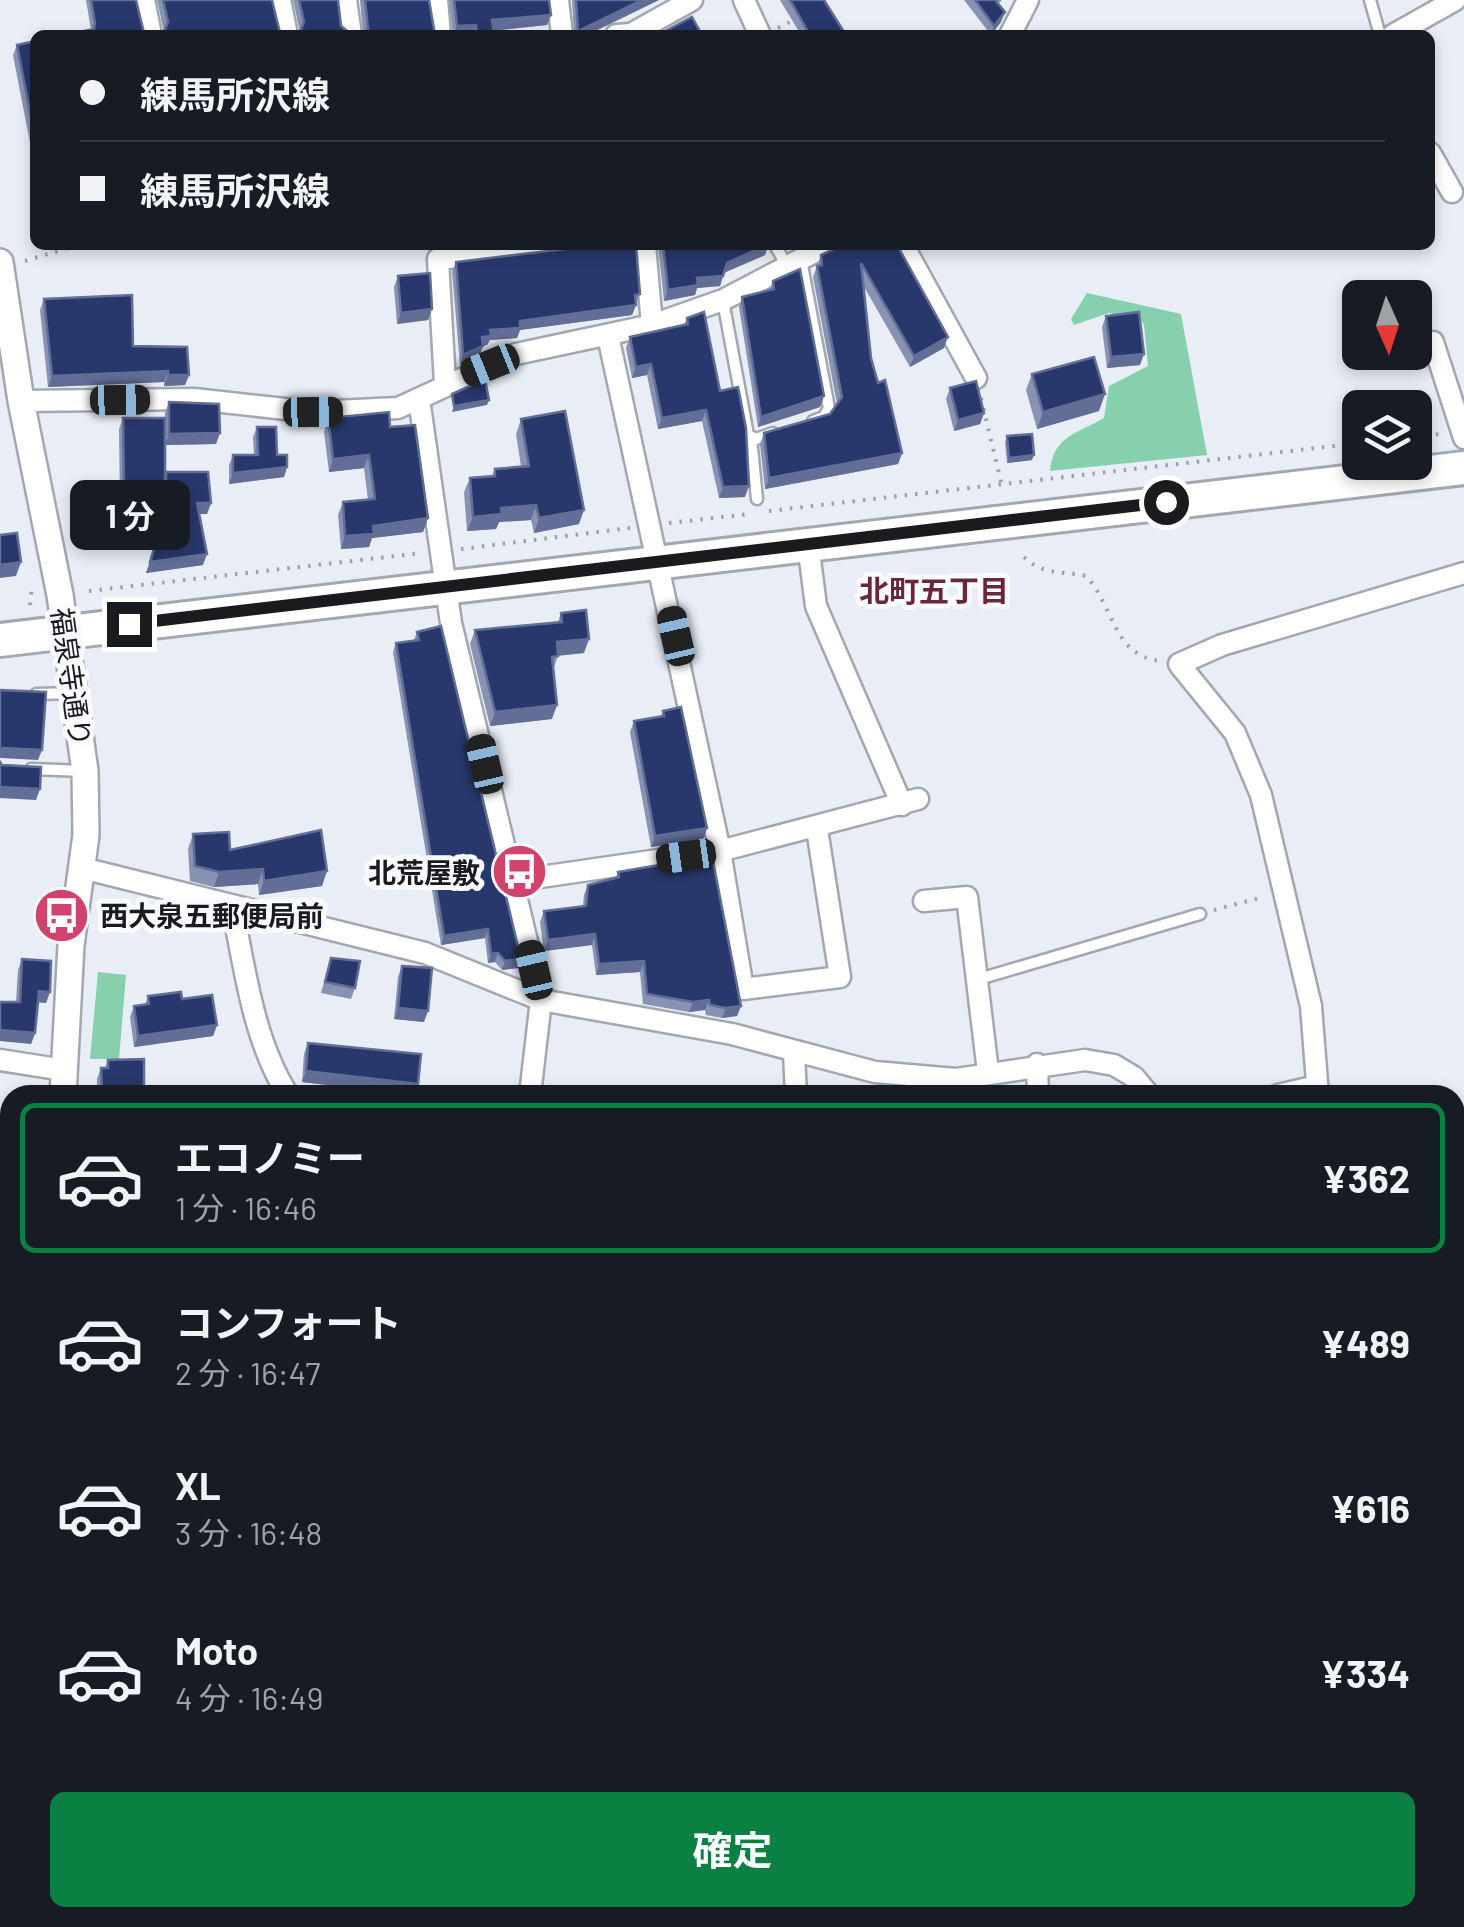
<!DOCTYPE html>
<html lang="ja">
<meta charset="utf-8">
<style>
body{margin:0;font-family:Barlow,"Noto Sans JP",sans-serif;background:#242831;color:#f1f3f6;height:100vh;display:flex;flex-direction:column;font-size:38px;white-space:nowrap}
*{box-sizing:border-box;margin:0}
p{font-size:32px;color:#9ea1a6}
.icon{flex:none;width:55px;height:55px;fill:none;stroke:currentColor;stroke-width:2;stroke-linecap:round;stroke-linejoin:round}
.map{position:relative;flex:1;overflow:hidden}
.drawer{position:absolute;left:0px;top:1085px;width:1465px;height:842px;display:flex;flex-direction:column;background:#171b24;border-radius:30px 30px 0 0;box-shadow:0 5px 15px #0003}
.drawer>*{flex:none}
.hud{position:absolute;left:30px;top:30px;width:1405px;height:220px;border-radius:15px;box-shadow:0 5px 15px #0003;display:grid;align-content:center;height:220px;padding:0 50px;background:#171b24}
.needle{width:65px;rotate:177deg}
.tools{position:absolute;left:1342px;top:280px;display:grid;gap:20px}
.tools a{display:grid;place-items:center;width:90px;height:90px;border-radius:15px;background:#171b24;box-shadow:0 5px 15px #0003;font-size:50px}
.end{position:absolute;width:45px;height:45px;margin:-22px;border:12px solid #1a1b1e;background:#fff;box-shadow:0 0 0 5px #fff}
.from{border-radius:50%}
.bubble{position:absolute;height:70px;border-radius:15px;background:#171b24;box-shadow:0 5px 15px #0003;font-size:32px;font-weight:700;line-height:70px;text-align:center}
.car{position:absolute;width:30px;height:60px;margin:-30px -15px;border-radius:12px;box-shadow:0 0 8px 2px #0007;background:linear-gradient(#222 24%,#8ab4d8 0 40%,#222 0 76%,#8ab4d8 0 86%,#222 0)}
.hud b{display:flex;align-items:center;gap:35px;height:95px;font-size:38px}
.hud b+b{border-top:2px solid #363941}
.hud i{width:25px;height:25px;background:#f1f3f6}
ul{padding:18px 0 0;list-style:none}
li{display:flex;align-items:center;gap:30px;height:150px;margin:0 20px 15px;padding:0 30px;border:5px solid transparent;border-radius:15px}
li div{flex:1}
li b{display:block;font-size:38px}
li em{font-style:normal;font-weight:700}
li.on{border-color:#0b8043}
li>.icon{width:90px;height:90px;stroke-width:1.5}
.button{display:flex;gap:20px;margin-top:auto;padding:20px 50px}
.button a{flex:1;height:115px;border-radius:15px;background:#0b8043;color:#fff;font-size:40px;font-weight:700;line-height:115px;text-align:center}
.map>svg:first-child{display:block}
.green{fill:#86d0ad}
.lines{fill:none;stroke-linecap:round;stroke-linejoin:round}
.service-casing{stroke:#a3a7b0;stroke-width:15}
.minor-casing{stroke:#a3a7b0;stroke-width:25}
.tertiary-casing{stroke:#a3a7b0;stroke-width:30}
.primary-casing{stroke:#a3a7b0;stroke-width:38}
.path{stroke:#9da0a7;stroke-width:4;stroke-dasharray:2.5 8;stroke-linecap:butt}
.service{stroke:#fff;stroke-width:10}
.minor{stroke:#fff;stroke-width:20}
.tertiary{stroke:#fff;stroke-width:25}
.primary{stroke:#fff;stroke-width:32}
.wall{fill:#8892b2}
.shaded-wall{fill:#626e96}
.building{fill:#28386d;stroke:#626e96;stroke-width:2.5}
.route{stroke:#1a1b1e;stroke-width:12}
.labels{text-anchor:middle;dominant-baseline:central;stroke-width:10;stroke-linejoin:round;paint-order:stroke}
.street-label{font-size:28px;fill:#1a1b1e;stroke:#f8fafe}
.poi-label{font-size:28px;font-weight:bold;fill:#1a1b1e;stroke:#f8fafe;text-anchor:end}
.neighbourhood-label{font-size:30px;font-weight:bold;fill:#6b2639;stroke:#f8fafe}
</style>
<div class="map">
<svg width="1464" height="1927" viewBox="0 0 1464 1927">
<rect width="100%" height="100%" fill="#e9edf6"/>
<g class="green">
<path d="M1087,293L1181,314L1207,455L1050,471C1053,436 1078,433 1104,418L1109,386L1148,366L1144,325L1139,318L1109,313L1074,325L1071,319Z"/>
<polygon points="98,972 126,975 119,1059 90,1059"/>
</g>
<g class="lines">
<defs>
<g id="service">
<polyline points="1370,0 1380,35"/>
<polyline points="775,245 787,266"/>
<polyline points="801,260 829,408 824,417 813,421"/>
<polyline points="723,301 748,435 756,439 773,433"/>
<polyline points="751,438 757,499"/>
<polyline points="36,694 74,693"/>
<polyline points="31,769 84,771"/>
<polyline points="979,979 1200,914"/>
<polyline points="1379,1927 1408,1918"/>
</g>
<g id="minor">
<polyline points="144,0 151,35"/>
<polyline points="280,0 287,35"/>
<polyline points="346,0 351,35"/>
<polyline points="437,0 440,35"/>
<polyline points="558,0 562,35"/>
<polyline points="744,0 760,35"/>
<polyline points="616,35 631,34 692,0"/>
<polyline points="1010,35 1028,0"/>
<polyline points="1393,35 1455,0"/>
<polyline points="1430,153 1452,192"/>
<polyline points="645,245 652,325"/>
<polyline points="903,245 976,378"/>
<polyline points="1433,342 1464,438"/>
<polyline points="445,384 438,259 583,245"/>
<polyline points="419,399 451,623 541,1000 530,1095"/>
<polyline points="21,401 194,399 313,412 398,408 516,354 652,325 723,300 828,245"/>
<polyline points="808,544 816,606 902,805"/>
<polyline points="817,829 840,977 743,989 720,851 918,799"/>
<polyline points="82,868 425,953 541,1000 732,1034 875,1072 956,1079 1085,1060 1114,1065 1134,1077 1149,1095"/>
<polyline points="513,881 720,851 608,336"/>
<polyline points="924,901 967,897 988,1072"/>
<path d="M232,906C245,969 253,1040 288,1095"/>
<polyline points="794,1053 796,1095"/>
<polyline points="0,1060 64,1070"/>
<polyline points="1037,1064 1038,1095"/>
<polyline points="1278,1095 1317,1086"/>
<polyline points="1318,1095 1311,1006 1261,795 1235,733 1179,664 1222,645 1464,573"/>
<polyline points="1455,1225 1464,1225"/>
<polyline points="0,1334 10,1334"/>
<polyline points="0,1490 10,1489"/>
<polyline points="323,1918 327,1927"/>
<polyline points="544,1918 548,1927"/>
<polyline points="946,1918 951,1927"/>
<polyline points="140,1927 181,1920"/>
<polyline points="563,1927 587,1918"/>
</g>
<g id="tertiary">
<polyline points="0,262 21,401 60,595 85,771 86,835 71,945 63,1095"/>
<polyline points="181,1918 183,1927"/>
</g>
<polyline id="primary" points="0,640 1464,468"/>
</defs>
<use href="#service" class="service-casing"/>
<use href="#minor" class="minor-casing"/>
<use href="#tertiary" class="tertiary-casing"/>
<use href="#primary" class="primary-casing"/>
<g class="path">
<polyline points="778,28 796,19"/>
<polyline points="25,261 78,245"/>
<polyline points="981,398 1002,486"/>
<polyline points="1415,437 1440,434"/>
<polyline points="769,511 1360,443"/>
<polyline points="669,523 749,514"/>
<polyline points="461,549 630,528"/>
<path d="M1024,557C1041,575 1063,571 1086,576C1115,607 1112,655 1160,661"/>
<polyline points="89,591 422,553"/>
<polyline points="30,605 32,586"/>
<polyline points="1214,910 1263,897"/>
<polyline points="0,1618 10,1616"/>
<polyline points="0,1743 10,1741"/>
</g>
<use href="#service" class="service"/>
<use href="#minor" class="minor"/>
<use href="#tertiary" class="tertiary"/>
<use href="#primary" class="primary"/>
</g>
<g class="wall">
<polygon points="86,0 136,0 144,33 91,30"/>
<polygon points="157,0 272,0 164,32"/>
<polygon points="293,0 338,0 341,26 300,32"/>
<polygon points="360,0 429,0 363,32"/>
<polygon points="449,0 549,0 551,15 547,25 493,31 494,35 453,35"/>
<polygon points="572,0 659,0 587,35 574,35"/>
<polygon points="780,0 824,0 846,35 801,35"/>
<polygon points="964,0 1002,0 998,4 1001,22 991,35"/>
<polygon points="35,41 35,168 13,55 17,45"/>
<polygon points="658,245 768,245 765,255 724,273 720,286 697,288 695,295 664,301"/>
<polygon points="842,245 944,348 910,367 863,285 871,358 902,453 898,464 765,489 760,444 764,433 830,414 837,404 813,277 821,255"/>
<polygon points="456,262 640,294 632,315 520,330 517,338 490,340 487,345 483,346 479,356 460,365 452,271"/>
<polygon points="398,276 432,309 428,320 397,324 394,287"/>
<polygon points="773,281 824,396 820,407 758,427 739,307 742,297 769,290"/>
<polygon points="44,299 189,375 185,385 164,386 164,382 48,387 40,310"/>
<polygon points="1106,316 1140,365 1107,368 1102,327"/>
<polygon points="687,318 720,391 745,497 719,498 702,421 658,429 647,375 632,378 626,348 630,337 684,325"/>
<polygon points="1032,374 1099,411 1037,429 1026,390"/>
<polygon points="950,388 984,413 980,424 954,431 946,399"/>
<polygon points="169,402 216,444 165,445 165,413"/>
<polygon points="123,418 165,475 211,503 207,514 199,514 203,565 146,573 162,525 162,498 161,500 120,501 119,429"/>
<polygon points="328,418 390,427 428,518 423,532 372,538 369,547 341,549 338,515 343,502 368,500 364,468 329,472 324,432"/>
<polygon points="521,419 579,524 534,533 531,520 499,522 496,529 467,531 464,492 470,478 492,476 495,469 521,466 516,434"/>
<polygon points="257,427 287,467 284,477 229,484 229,465 233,455 254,455 253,437"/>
<polygon points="1007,436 1032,460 1007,463 1005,442"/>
<polygon points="561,613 584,653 558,656 553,670 552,719 490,726 470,644 475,630 558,622"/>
<polygon points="417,632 521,959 518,968 502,970 495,962 488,963 485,938 441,945 393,652 396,643 414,640"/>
<polygon points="663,711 707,828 703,840 651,847 630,732 634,721 660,717"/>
<polygon points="193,834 230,850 322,886 259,895 258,884 214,887 190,881 188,849"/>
<polygon points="618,872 741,1006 737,1016 722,1018 706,1015 705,1010 689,1012 643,1004 640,972 596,975 592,945 544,951 540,922 544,911 583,906 584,895 588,885 616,877"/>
<polygon points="331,958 355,988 351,999 321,993"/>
<polygon points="22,959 46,1003 38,1002 35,1033 31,1044 16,1002 18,970"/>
<polygon points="402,966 424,1022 394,1019 398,977"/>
<polygon points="148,996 217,1025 213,1036 134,1047 130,1017 134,1006 145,1005"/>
<polygon points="308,1043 414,1095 302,1082 304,1054"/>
<polygon points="108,1060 144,1092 143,1095 97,1095 97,1079 101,1068 105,1068"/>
<polygon points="10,1760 10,1918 119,1918 71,1927 5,1927 0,1901 0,1845 7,1844 0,1805 0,1761"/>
<polygon points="217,1918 267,1918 271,1927 220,1927"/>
</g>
<g class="shaded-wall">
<polygon points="642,0 659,0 587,35 576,35 578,31"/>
<polygon points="1005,12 1001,22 991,35 994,26"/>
<polygon points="551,15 547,25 488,31 492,20"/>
<polygon points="476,25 472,35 454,35 457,26"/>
<polygon points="768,245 765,255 723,273 727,263"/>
<polygon points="723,276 720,286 697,288 695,295 664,301 668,290 697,278"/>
<polygon points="636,305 632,315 520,330 517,338 490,340 487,345 479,346 482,337 490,330 520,321"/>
<polygon points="432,309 428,320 397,324 401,313"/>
<polygon points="948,337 944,348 910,367 914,356"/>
<polygon points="483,346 479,356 460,365 463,355"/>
<polygon points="1144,354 1140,365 1107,368 1111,357"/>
<polygon points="651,364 647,375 632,378 636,367"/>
<polygon points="168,371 164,382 48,387 52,376"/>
<polygon points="168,375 189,375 185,385 164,386"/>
<polygon points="1105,394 1099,411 1037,429 1043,412"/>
<polygon points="824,396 820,407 758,427 761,417"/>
<polygon points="489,400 487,405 452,412 454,406"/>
<polygon points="706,410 702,421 658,429 662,418"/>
<polygon points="984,413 980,424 954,431 958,420"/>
<polygon points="220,433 216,444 165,445 169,434"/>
<polygon points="902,453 898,464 765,489 769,478"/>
<polygon points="369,455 364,468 329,472 333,459"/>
<polygon points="1034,455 1032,460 1007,463 1009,458"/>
<polygon points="287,467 284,477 229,484 233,473"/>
<polygon points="749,486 745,497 719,498 723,487"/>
<polygon points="165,489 161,500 120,501 124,490"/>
<polygon points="197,503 211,503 207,514 193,514"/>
<polygon points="536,505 531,520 499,522 496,529 467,531 473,517 501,508"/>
<polygon points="584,510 579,524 534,533 539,518"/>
<polygon points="428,518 423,532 372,538 369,547 341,549 345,536 373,526"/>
<polygon points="207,554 203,565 146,573 150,562"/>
<polygon points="21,562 16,576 0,578 0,565"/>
<polygon points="589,639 584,653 552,656 557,642"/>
<polygon points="557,705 552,719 490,726 495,712"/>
<polygon points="3,748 42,750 38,760 0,758 0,751"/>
<polygon points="0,787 40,789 36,800 0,798"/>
<polygon points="707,828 703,840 651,847 655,836"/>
<polygon points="263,869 258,884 214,887 219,872"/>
<polygon points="327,871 322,886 259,895 264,881"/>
<polygon points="488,929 485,938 441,945 444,936"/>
<polygon points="595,934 592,945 544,951 548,940"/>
<polygon points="498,953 495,962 488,963 491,954"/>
<polygon points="521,959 518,968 502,970 505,961"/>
<polygon points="644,961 640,972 596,975 599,964"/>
<polygon points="39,991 50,992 46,1003 35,1002"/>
<polygon points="709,1000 705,1010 689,1012 693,1002"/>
<polygon points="741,1006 737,1016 722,1018 726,1008"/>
<polygon points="398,1008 428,1011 424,1022 394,1019"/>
<polygon points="217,1025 213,1036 134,1047 138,1036"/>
<polygon points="0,1030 35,1033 31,1044 0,1041"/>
<polygon points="306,1071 418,1084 414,1095 412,1095 302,1082"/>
<polygon points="144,1092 143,1095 101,1095 102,1093"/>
<rect x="0" y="1159" width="10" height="17"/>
<rect x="0" y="1246" width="10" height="14"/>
<rect x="0" y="1454" width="10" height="14"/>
<polygon points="9,1918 20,1918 17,1926 6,1927"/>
<polygon points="70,1918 119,1918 71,1927 23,1927"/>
</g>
<g class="building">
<polygon points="91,0 136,0 144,33 147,35 65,35 94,29 95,23"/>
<polygon points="163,0 272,0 280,33 283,35 163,35 168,22"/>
<polygon points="299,0 338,0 341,26 352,35 299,35 304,22"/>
<polygon points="365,0 429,0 435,35 360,35 368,29"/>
<polygon points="454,0 549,0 551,15 492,20 494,35 477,35 476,25 457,26"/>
<polygon points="576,0 642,0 578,31"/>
<polygon points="790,0 824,0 846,35 810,35"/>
<polygon points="975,0 995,0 1005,12 994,26"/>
<polygon points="692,17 702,35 658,35"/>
<polygon points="35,41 35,138 17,45"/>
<polygon points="598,245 636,245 640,294 635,295 636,305 520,321 520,328 490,330 491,336 482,337 483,346 463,355 456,262"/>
<polygon points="663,245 767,245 727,263 723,276 697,278 698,285 668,290"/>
<polygon points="842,245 897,245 948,337 914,356 861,263 871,358 878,383 885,380 902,453 769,478 764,433 830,414 842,397 817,266 822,265 821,255"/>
<polygon points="800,269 824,396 761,417 742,297 774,289 773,281"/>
<polygon points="430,273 432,309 401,313 398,276"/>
<polygon points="132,295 133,346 187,347 189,375 168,375 168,371 52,376 44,299"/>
<polygon points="704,312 720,391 738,387 746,428 749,486 723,487 706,410 662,418 651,364 636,367 630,337 688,324 687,318"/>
<polygon points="1139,312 1144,354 1111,357 1106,316"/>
<polygon points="1094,357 1105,394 1043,412 1032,374"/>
<polygon points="485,379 489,400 454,406 452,394"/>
<polygon points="976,381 984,413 958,420 950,388"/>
<polygon points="169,402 219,404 220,433 169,434"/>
<polygon points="565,411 584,510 539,518 536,505 501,508 502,514 473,517 470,478 495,476 495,469 529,466 521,419"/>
<polygon points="389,412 390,427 415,425 428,518 373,526 374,534 345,536 343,502 375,499 369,455 333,459 328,418"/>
<polygon points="123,418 165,418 165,489 124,490"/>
<polygon points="257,427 276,427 277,455 287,455 287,467 233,473 233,455 258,455"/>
<polygon points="1032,434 1034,455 1009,458 1007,436"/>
<polygon points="166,472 208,472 211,503 197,503 207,554 150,562 161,525 166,524"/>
<polygon points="17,533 21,562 0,565 0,535"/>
<polygon points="586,610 589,639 557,642 558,656 552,657 557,705 495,712 475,630 562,622 561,613"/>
<polygon points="441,626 521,959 505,961 498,953 491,954 488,929 444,936 396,643 419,640 417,632"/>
<polygon points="0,690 46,692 42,750 3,748 0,751"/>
<polygon points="681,707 707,828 655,836 634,721 664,716 663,711"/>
<polygon points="0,762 2,765 41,767 40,789 0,787"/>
<polygon points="321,830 327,871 264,881 263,869 219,872 195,866 193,834 229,832 230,850"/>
<polygon points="712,856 741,1006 726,1008 710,1005 709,1000 693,1002 647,994 644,961 599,964 595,934 548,940 544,911 586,906 588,885 619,877 618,872"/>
<polygon points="331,958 360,961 355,988 325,982"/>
<polygon points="22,959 51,961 50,992 39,991 35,1033 0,1030 0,1002 20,1002"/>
<polygon points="402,966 432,968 428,1011 398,1008"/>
<polygon points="181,992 182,999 212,995 217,1025 138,1036 134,1006 149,1004 148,996"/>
<polygon points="308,1043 421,1054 418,1084 306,1071"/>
<polygon points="144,1059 144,1092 102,1093 101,1068 108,1068 108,1060"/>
<rect x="0" y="1127" width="10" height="32"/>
<rect x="0" y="1213" width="10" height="33"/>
<rect x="0" y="1335" width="10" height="119"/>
<polygon points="10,1760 10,1830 2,1785 0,1786 0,1761"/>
<polygon points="10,1844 11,1918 9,1918 0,1874 0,1845"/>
<polygon points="22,1918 70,1918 23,1927"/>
<polygon points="224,1918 267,1918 271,1927 227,1927"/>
<polygon points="1237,1918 1284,1918 1287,1927 1209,1927"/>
</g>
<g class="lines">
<polyline class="route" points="129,624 1166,502"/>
</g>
<defs>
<symbol id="bus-disc" viewBox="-11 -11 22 22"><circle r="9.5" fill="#d1436d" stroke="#f8fafe"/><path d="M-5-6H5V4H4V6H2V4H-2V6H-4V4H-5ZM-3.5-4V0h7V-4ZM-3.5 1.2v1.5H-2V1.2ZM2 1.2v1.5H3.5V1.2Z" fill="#fff"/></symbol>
</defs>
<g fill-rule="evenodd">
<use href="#bus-disc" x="488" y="840" width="63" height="63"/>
<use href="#bus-disc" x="30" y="884" width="63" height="63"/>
</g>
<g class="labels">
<g class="street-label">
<text transform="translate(72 677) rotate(82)">福泉寺通り</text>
</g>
<g class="poi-label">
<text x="480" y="872">北荒屋敷</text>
<text x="100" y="915" text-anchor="start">西大泉五郵便局前</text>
</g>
<g class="neighbourhood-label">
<text x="934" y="590">北町五丁目</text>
</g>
</g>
</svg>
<div class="tools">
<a><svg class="needle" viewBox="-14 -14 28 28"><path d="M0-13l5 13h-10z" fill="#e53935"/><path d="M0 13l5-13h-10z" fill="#9ea1a6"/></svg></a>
<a><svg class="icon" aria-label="layers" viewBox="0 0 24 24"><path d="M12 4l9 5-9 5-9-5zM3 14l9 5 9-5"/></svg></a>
</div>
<i class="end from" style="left:1166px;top:502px"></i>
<i class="end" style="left:129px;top:624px"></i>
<div class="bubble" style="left:70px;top:480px;width:120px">1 分</div>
<i class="car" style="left:490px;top:365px;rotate:248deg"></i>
<i class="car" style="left:120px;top:400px;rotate:89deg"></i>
<i class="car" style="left:313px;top:412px;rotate:89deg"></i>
<i class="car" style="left:676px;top:636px;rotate:347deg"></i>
<i class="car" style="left:485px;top:764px;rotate:347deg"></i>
<i class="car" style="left:686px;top:856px;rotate:262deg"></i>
<i class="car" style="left:534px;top:970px;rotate:347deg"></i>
<div class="hud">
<b><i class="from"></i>練馬所沢線</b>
<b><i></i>練馬所沢線</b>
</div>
<section class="drawer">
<ul>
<li class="on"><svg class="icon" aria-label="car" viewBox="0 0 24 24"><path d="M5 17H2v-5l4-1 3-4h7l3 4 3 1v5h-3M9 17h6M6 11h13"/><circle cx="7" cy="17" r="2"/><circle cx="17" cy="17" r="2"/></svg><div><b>エコノミー</b><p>1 分 · 16:46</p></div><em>¥362</em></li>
<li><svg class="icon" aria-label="car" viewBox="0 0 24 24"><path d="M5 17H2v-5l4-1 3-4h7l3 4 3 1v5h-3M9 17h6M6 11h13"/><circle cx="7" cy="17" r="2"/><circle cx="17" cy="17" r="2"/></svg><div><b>コンフォート</b><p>2 分 · 16:47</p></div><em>¥489</em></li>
<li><svg class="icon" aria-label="car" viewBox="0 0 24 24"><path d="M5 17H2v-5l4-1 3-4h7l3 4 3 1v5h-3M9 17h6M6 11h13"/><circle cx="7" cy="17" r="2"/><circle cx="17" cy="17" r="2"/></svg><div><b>XL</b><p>3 分 · 16:48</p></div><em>¥616</em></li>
<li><svg class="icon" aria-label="car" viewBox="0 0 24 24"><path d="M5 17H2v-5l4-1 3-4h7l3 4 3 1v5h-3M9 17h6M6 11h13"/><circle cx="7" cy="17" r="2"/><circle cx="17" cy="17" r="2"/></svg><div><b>Moto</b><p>4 分 · 16:49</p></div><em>¥334</em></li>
</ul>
<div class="button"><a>確定</a></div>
</section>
</div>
